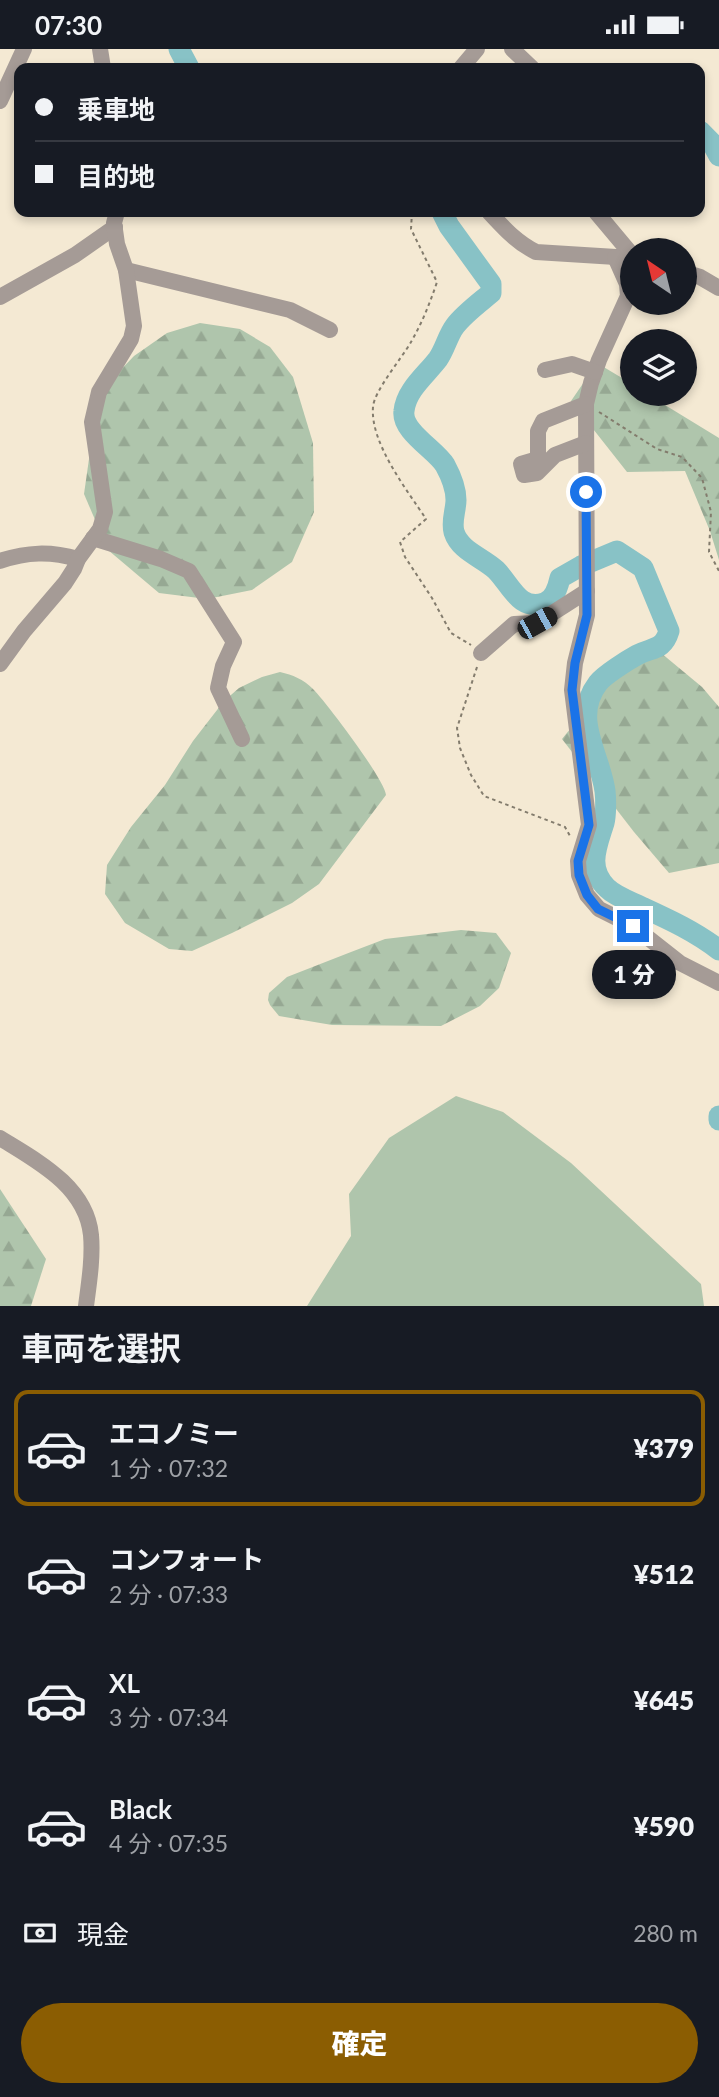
<!DOCTYPE html>
<html lang="ja">
<meta charset="utf-8">
<style>
body{margin:0;font-family:Lato,"Noto Sans JP",sans-serif;background:#20242c;color:#f1f3f6;height:100vh;display:flex;flex-direction:column;font-size:26px;white-space:nowrap}
*{box-sizing:border-box;margin:0}
p{font-size:23px;color:#9ea1a6}
.icon{flex:none;width:38px;height:38px;fill:none;stroke:currentColor;stroke-width:2;stroke-linecap:round;stroke-linejoin:round}
.map{position:relative;height:1257px;overflow:hidden}
.details{display:flex;flex-direction:column;background:#171b24;flex:1}
.details>*{flex:none}
.banner{position:absolute;left:14px;top:14px;width:691px;height:154px;border-radius:14px;box-shadow:0 4px 10px #0003;display:grid;align-content:center;height:154px;padding:0 21px;background:#171b24}
.needle{width:46px;rotate:325deg}
.fabs{position:absolute;left:620px;top:189px;display:grid;gap:14px}
.fabs a{display:grid;place-items:center;width:77px;height:77px;border-radius:50%;background:#171b24;box-shadow:0 4px 10px #0003;font-size:35px}
.end{position:absolute;width:32px;height:32px;margin:-16px;border:9px solid #1a73e8;background:#fff;box-shadow:0 0 0 4px #fff}
.from{border-radius:50%}
.bubble{position:absolute;height:49px;border-radius:24px;background:#171b24;box-shadow:0 4px 10px #0003;font-size:23px;font-weight:800;line-height:49px;text-align:center}
.car{position:absolute;width:21px;height:42px;margin:-21px -10px;border-radius:9px;box-shadow:0 0 5px 2px #0007;background:linear-gradient(#222 24%,#8ab4d8 0 40%,#222 0 76%,#8ab4d8 0 86%,#222 0)}
.banner b{display:flex;align-items:center;gap:24px;height:66px;font-size:26px}
.banner b+b{border-top:2px solid #363941}
.banner i{width:18px;height:18px;background:#f1f3f6}
ul{padding:0;list-style:none}
li{display:flex;align-items:center;gap:21px;height:116px;margin:0 14px 10px;padding:0 7px;border:4px solid transparent;border-radius:14px}
li div{flex:1}
li b{display:block;font-size:26px}
li em{font-style:normal;font-weight:800}
li.active{border-color:#8b5d02}
li>.icon{width:63px;height:63px;stroke-width:1.5}
h2{padding:0 21px;font-size:32px;line-height:84px}
.pay{display:flex;align-items:center;gap:18px;height:77px;padding:0 21px;font-size:26px}
.pay p{margin-inline-start:auto}
.button{display:flex;gap:14px;margin-top:auto;padding:14px 21px}
.button a{flex:1;height:80px;border-radius:42px;background:#8b5d02;color:#fff;font-size:28px;font-weight:800;line-height:80px;text-align:center}
.status{display:flex;justify-content:space-between;align-items:center;height:49px;padding:0 35px;background:#171b24;direction:ltr}
.status svg{height:19px;fill:currentColor}
.map>svg:first-child{display:block}
.green{fill:#afc5ac}
.forest{fill:url(#forest-firs)}
.lines{fill:none;stroke-linecap:round;stroke-linejoin:round}
.river{stroke:#88c2c6;stroke-width:21}
.path{stroke:#837c6d;stroke-width:2;stroke-dasharray:3.5 3.5;stroke-linecap:butt}
.minor{stroke:#a59b96;stroke-width:16}
.route{stroke:#1a73e8;stroke-width:9}
</style>
<div class="status"><b>07:30</b><svg viewBox="0 0 49 12"><path d="M0 12V9h3v3zM5 12V6h3v6zM10 12V3h3v9zM15 12V0h3v12zM26 1h20v11H26zM47 4h2v5h-2z"/></svg></div>
<div class="map">
<svg width="719" height="1257" viewBox="0 0 719 1257">
<defs>
<pattern id="forest-firs" width="22" height="20" patternUnits="userSpaceOnUse" patternTransform="scale(1.75)"><rect width="22" height="20" fill="#afc5ac"/><path d="M5 1l3.5 6h-7zM16 11l3.5 6h-7z" fill="#96a893"/></pattern>
</defs>
<rect width="100%" height="100%" fill="#f4e9d3"/>
<polygon class="green" points="456,1047 503,1063 571,1114 701,1235 704,1257 307,1257 351,1187 349,1145 389,1089"/>
<g class="forest">
<polygon points="200,274 240,280 270,298 293,328 313,394 314,463 292,513 252,541 207,550 159,544 108,501 84,445 96,361 111,331 134,307 167,284"/>
<polygon points="597,314 632,335 632,345 647,345 719,389 719,511 710,482 685,422 627,423 571,352"/>
<polygon points="655,599 702,638 719,658 719,814 669,824 634,783 562,690 611,630"/>
<path d="M280,623C293,626 303,630 313,640C326,653 385,731 386,746L319,835L292,854L232,884L192,902L169,900L125,874L105,845L107,816L131,778L165,736L193,692L224,652L239,639L262,628Z"/>
<polygon points="461,881 496,884 511,904 499,939 480,957 441,977 332,976 279,967 270,956 268,951 269,944 287,928 351,903 385,890"/>
<polygon points="0,1140 46,1210 31,1257 0,1257"/>
</g>
<g class="lines">
<g class="river">
<polyline points="179,0 189,19"/>
<polyline points="700,82 712,94 719,107"/>
<path d="M442,163L449,177L491,235V244C479,254 464,265 455,277C448,286 445,300 438,310C426,326 406,341 404,362C401,382 436,401 445,416C451,427 456,438 456,451C456,461 451,472 454,483C460,502 482,508 496,521C511,536 519,562 544,554C554,551 558,538 560,529L581,517L617,502L643,519L669,582C663,602 652,598 637,606C628,611 604,626 598,634C571,669 600,705 605,742C606,750 606,766 604,774C597,797 586,819 607,839C616,848 632,853 644,859C670,871 696,883 719,901"/>
<polyline points="719,1067 719,1071"/>
</g>
<g class="path">
<path d="M412,163L411,180L437,233C430,254 422,274 411,293C402,309 374,342 373,358C370,394 407,441 426,470L400,493L405,508L432,549L451,584L471,596"/>
<polyline points="599,363 657,400 682,408 702,429 711,463 709,503 719,522"/>
<polyline points="477,618 457,679 460,699 471,726 484,747 565,778 570,787"/>
</g>
<g class="minor">
<polyline points="100,0 103,19"/>
<polyline points="512,0 532,19"/>
<polyline points="461,19 477,0"/>
<polyline points="0,52 24,0"/>
<path d="M489,163C504,179 516,193 536,203L632,209"/>
<polyline points="596,163 632,206"/>
<polyline points="615,208 627,235 628,247 599,311 591,334 586,355 587,566 575,614 572,641 589,776 578,812 579,826 587,846 599,860 633,877 680,914 719,934"/>
<polyline points="126,221 290,261 330,281"/>
<polyline points="684,223 700,228 719,239"/>
<polyline points="0,248 75,206 115,178"/>
<polyline points="545,321 572,315 595,323"/>
<polyline points="586,394 555,406 537,424 524,426 521,415 538,410 538,382 543,372 586,355"/>
<polyline points="93,489 161,510 189,522 234,593 223,617 218,639 242,690"/>
<path d="M0,512C27,503 50,502 78,510"/>
<polyline points="481,604 514,575 537,574 587,542"/>
<polyline points="0,615 24,582 65,534 74,520 78,510 100,480 105,463 92,373 99,343 131,290 134,277 126,221 117,195 114,174 117,163"/>
<path d="M0,1089C37,1112 86,1137 91,1186C93,1209 89,1234 86,1257"/>
</g>
</g>
<g class="lines">
<polyline class="route" points="586,443 587,566 575,614 572,641 589,776 578,812 579,826 587,846 598,860 633,877"/>
</g>
</svg>
<div class="fabs">
<a><svg class="needle" viewBox="-14 -14 28 28"><path d="M0-13l5 13h-10z" fill="#e53935"/><path d="M0 13l5-13h-10z" fill="#9ea1a6"/></svg></a>
<a><svg class="icon" aria-label="layers" viewBox="0 0 24 24"><path d="M12 4l9 5-9 5-9-5zM3 14l9 5 9-5"/></svg></a>
</div>
<i class="end from" style="left:586px;top:443px"></i>
<i class="end" style="left:633px;top:877px"></i>
<div class="bubble" style="left:592px;top:901px;width:84px">1 分</div>
<i class="car" style="left:537px;top:574px;rotate:61deg"></i>
<div class="banner">
<b><i class="from"></i>乗車地</b>
<b><i></i>目的地</b>
</div>
</div>
<section class="details">
<h2>車両を選択</h2>
<ul>
<li class="active"><svg class="icon" aria-label="car" viewBox="0 0 24 24"><path d="M5 17H2v-5l4-1 3-4h7l3 4 3 1v5h-3M9 17h6M6 11h13"/><circle cx="7" cy="17" r="2"/><circle cx="17" cy="17" r="2"/></svg><div><b>エコノミー</b><p>1 分 · 07:32</p></div><em>¥379</em></li>
<li><svg class="icon" aria-label="car" viewBox="0 0 24 24"><path d="M5 17H2v-5l4-1 3-4h7l3 4 3 1v5h-3M9 17h6M6 11h13"/><circle cx="7" cy="17" r="2"/><circle cx="17" cy="17" r="2"/></svg><div><b>コンフォート</b><p>2 分 · 07:33</p></div><em>¥512</em></li>
<li><svg class="icon" aria-label="car" viewBox="0 0 24 24"><path d="M5 17H2v-5l4-1 3-4h7l3 4 3 1v5h-3M9 17h6M6 11h13"/><circle cx="7" cy="17" r="2"/><circle cx="17" cy="17" r="2"/></svg><div><b>XL</b><p>3 分 · 07:34</p></div><em>¥645</em></li>
<li><svg class="icon" aria-label="car" viewBox="0 0 24 24"><path d="M5 17H2v-5l4-1 3-4h7l3 4 3 1v5h-3M9 17h6M6 11h13"/><circle cx="7" cy="17" r="2"/><circle cx="17" cy="17" r="2"/></svg><div><b>Black</b><p>4 分 · 07:35</p></div><em>¥590</em></li>
</ul>
<div class="pay"><svg class="icon" aria-label="cash" viewBox="0 0 24 24"><path d="M3 7h18v10H3z"/><circle cx="12" cy="12" r="2"/></svg>現金<p>280 m</p></div>
<div class="button"><a>確定</a></div>
</section>
